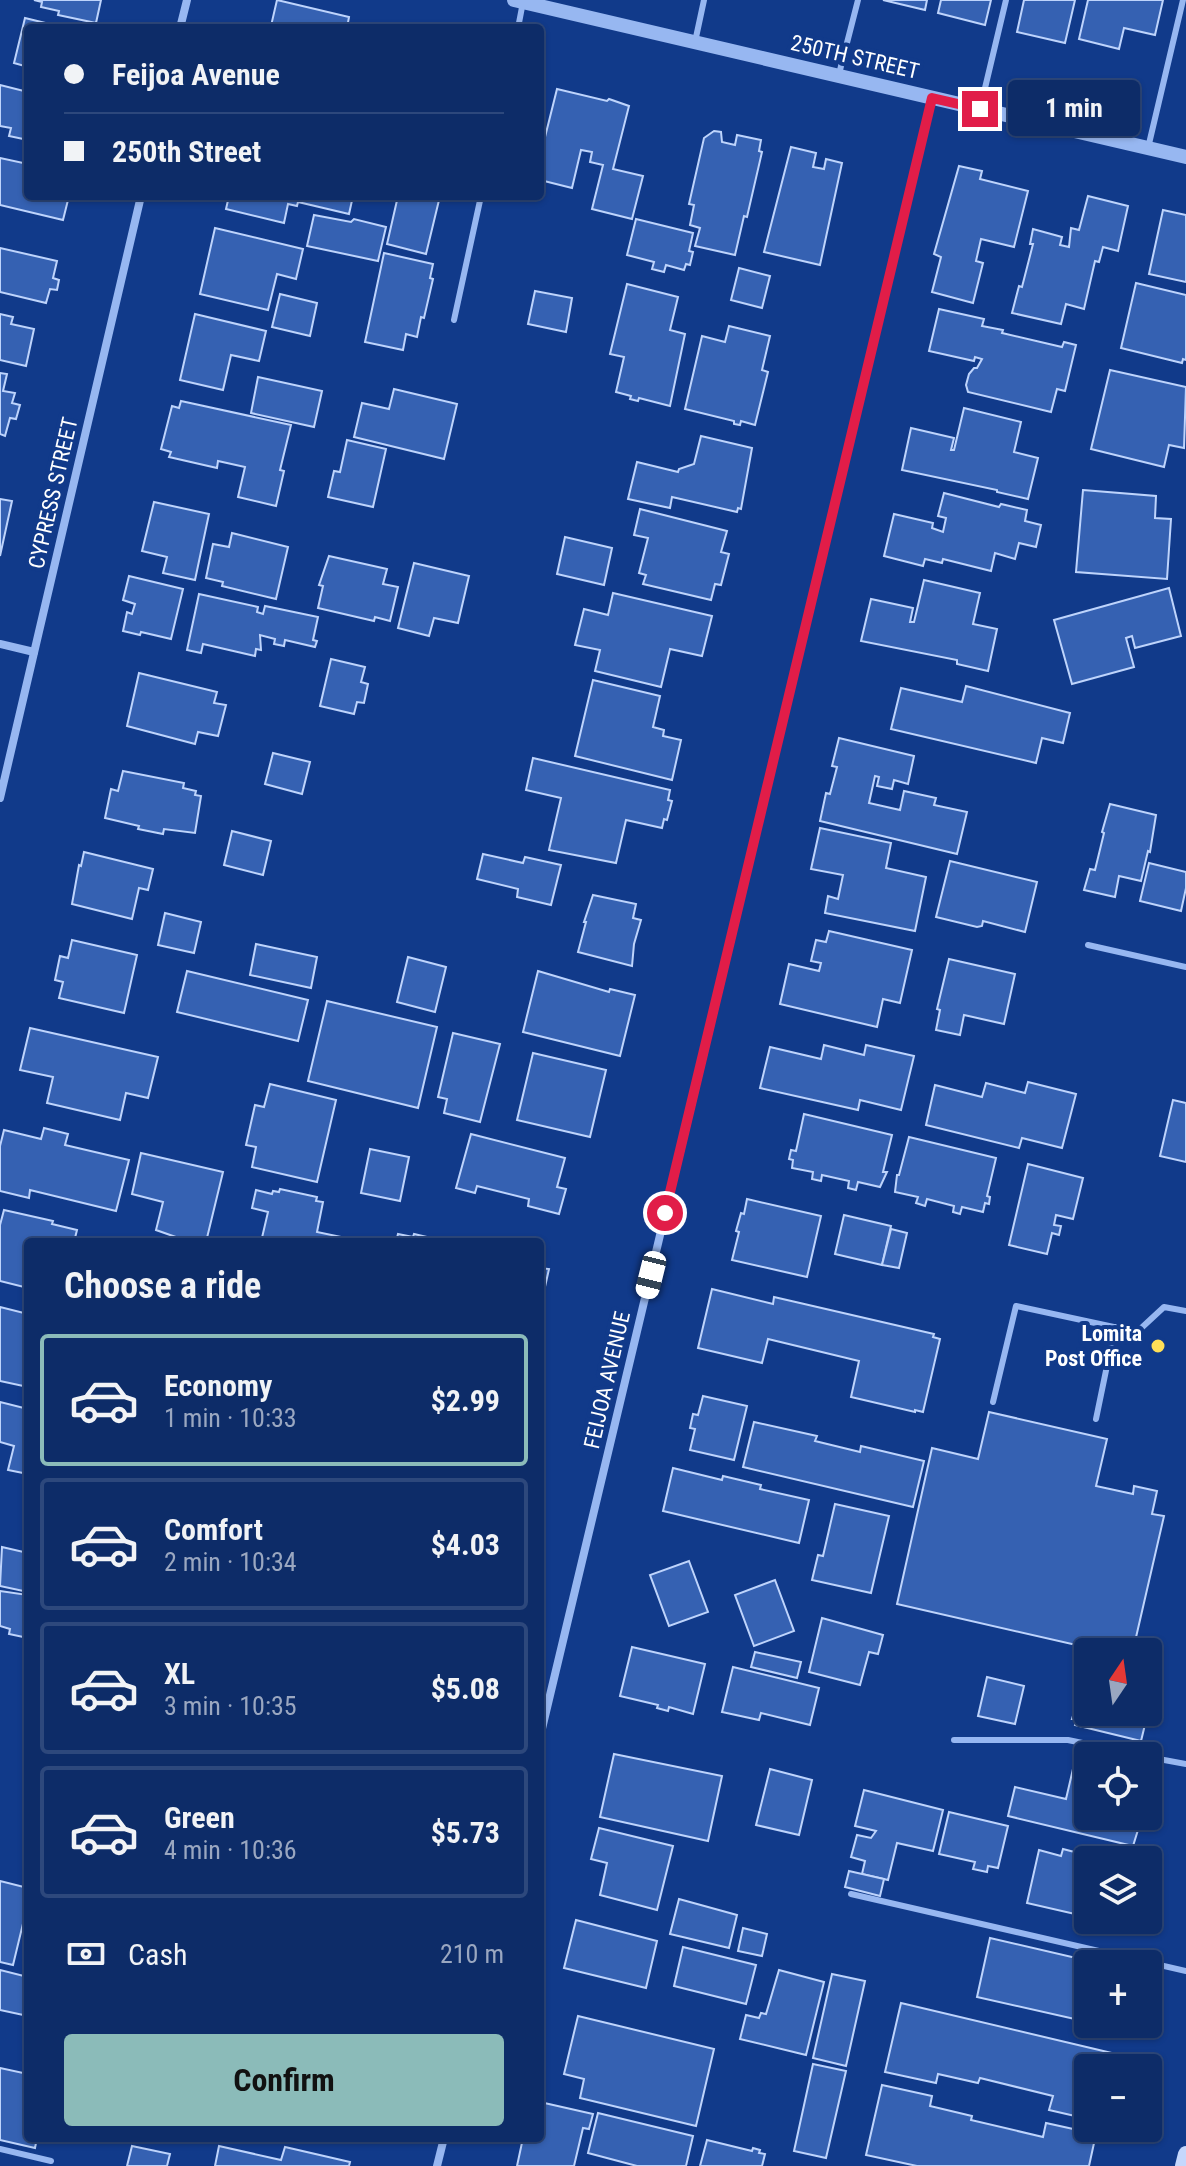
<!DOCTYPE html>
<meta charset="utf-8">
<style>
body{margin:0;font-family:"Roboto Condensed",sans-serif;background:#1b3871;color:#f1f3f6;height:100vh;display:flex;flex-direction:column;font-size:30px;white-space:nowrap}
*{box-sizing:border-box;margin:0}
p{font-size:26px;color:#9aa7c0}
.icon{flex:none;width:44px;height:44px;fill:none;stroke:currentColor;stroke-width:2;stroke-linecap:round;stroke-linejoin:round}
.map{position:relative;flex:1;overflow:hidden}
.panel{position:absolute;left:24px;top:1238px;width:520px;height:904px;display:flex;flex-direction:column;background:#0d2c68;border-radius:8px;box-shadow:0 2px 6px #0004,0 0 0 2px #2d487c}
.panel>*{flex:none}
.banner{position:absolute;left:24px;top:24px;width:520px;height:176px;border-radius:8px;box-shadow:0 2px 6px #0004,0 0 0 2px #2d487c;display:grid;align-content:center;height:176px;padding:0 40px;background:#0d2c68}
.needle{width:52px;rotate:13deg}
.buttons{position:absolute;left:1074px;top:1638px;display:grid;gap:16px}
.buttons a{display:grid;place-items:center;width:88px;height:88px;border-radius:8px;background:#0d2c68;box-shadow:0 2px 6px #0004,0 0 0 2px #2d487c;font-size:40px}
.end{position:absolute;width:36px;height:36px;margin:-18px;border:10px solid #e11d48;background:#fff;box-shadow:0 0 0 4px #fff}
.from{border-radius:50%}
.bubble{position:absolute;height:56px;border-radius:8px;background:#0d2c68;box-shadow:0 2px 6px #0004,0 0 0 2px #2d487c;font-size:26px;font-weight:700;line-height:56px;text-align:center}
.car{position:absolute;width:24px;height:48px;margin:-24px -12px;border-radius:10px;box-shadow:0 0 6px 2px #0007;background:linear-gradient(#fff 24%,#345 0 40%,#fff 0 76%,#345 0 86%,#fff 0)}
.banner b{display:flex;align-items:center;gap:28px;height:76px;font-size:30px}
.banner b+b{border-top:2px solid #2d487c}
.banner i{width:20px;height:20px;background:#f1f3f6}
ul{padding:0;list-style:none}
li{display:flex;align-items:center;gap:24px;height:132px;margin:0 16px 12px;padding:0 24px;border:4px solid #2d487c;border-radius:8px}
li div{flex:1}
li b{display:block;font-size:30px}
li em{font-style:normal;font-weight:700}
li.current{border-color:#8bbbb9}
li>.icon{width:72px;height:72px;stroke-width:1.5}
h2{padding:0 40px;font-size:36px;line-height:96px}
.pay{display:flex;align-items:center;gap:20px;height:88px;padding:0 40px;font-size:30px}
.pay p{margin-inline-start:auto}
.primary-button{display:flex;gap:16px;margin-top:auto;padding:16px 40px}
.primary-button a{flex:1;height:92px;border-radius:8px;background:#8bbbb9;color:#111;font-size:32px;font-weight:700;line-height:92px;text-align:center}
.map>svg:first-child{display:block}
.building{fill:#3561b2;stroke:#bed4fc;stroke-width:2}
.lines{fill:none;stroke-linecap:round;stroke-linejoin:round}
.service{stroke:#97b7f1;stroke-width:6}
.minor{stroke:#97b7f1;stroke-width:8}
.tertiary{stroke:#97b7f1;stroke-width:14}
.secondary{stroke:#c5d7fc;stroke-width:16}
.route{stroke:#e11d48;stroke-width:10}
.poi-dot{fill:#ffdf57;stroke:#113a8a;stroke-width:3}
.labels{text-anchor:middle;dominant-baseline:central;stroke-width:8;stroke-linejoin:round;paint-order:stroke}
.street-label{font-size:22px;fill:#fff;stroke:#113a8a}
.poi-label{font-size:22px;font-weight:bold;fill:#fff;stroke:#113a8a;text-anchor:end}
</style>
<div class="map">
<svg width="1186" height="2166" viewBox="0 0 1186 2166">
<rect width="100%" height="100%" fill="#113a8a"/>
<g class="building">
<polygon points="34,0 101,0 96,23 58,15 59,11 41,7 42,2"/>
<polygon points="277,0 349,17 347,28 263,28 264,25 271,26"/>
<polygon points="883,0 927,0 925,10"/>
<polygon points="941,0 991,0 985,25 938,13"/>
<polygon points="1024,0 1075,0 1065,43 1017,32"/>
<polygon points="1088,0 1163,0 1155,35 1124,28 1119,49 1079,39"/>
<polygon points="25,18 66,28 28,28 28,67 14,63"/>
<polygon points="0,85 28,92 28,140 9,136 11,128 0,126"/>
<polygon points="557,89 607,101 609,99 629,106 613,169 643,176 632,219 592,209 603,165 590,162 592,152 581,150 572,188 540,180 540,157"/>
<polygon points="714,131 721,132 722,142 735,145 737,135 761,140 759,151 762,152 747,217 744,216 735,255 695,246 700,228 690,225 694,205 689,204 704,138"/>
<polygon points="791,147 816,153 813,167 824,169 826,159 842,163 820,265 764,252"/>
<polygon points="0,158 28,164 28,196 69,196 63,220 0,205"/>
<polygon points="959,166 982,171 980,179 1028,191 1014,247 981,239 976,261 983,263 973,303 932,292 941,257 934,254"/>
<polygon points="229,196 353,196 349,214 298,202 297,206 288,204 284,223 226,209"/>
<polygon points="398,196 440,196 426,254 387,244"/>
<polygon points="1088,196 1128,206 1118,251 1103,247 1099,262 1095,261 1084,309 1066,304 1061,324 1012,313 1019,286 1022,287 1033,244 1030,244 1033,229 1062,237 1060,245 1069,247 1071,228 1079,230"/>
<polygon points="1163,210 1186,215 1186,282 1149,274"/>
<polygon points="314,215 351,222 354,219 386,227 378,261 307,246"/>
<polygon points="636,219 693,233 689,251 693,252 690,265 686,264 684,270 666,265 664,272 652,269 654,262 627,255"/>
<polygon points="215,228 303,249 296,279 277,274 268,310 200,294"/>
<polygon points="0,248 57,261 53,278 59,280 57,290 50,289 46,303 0,292"/>
<polygon points="384,253 433,264 430,278 433,279 424,318 421,317 417,337 406,334 403,350 365,342"/>
<polygon points="739,268 770,276 762,308 731,300"/>
<polygon points="1136,283 1186,295 1186,360 1183,359 1182,363 1121,348"/>
<polygon points="627,284 678,297 670,330 685,334 670,406 639,398 638,401 630,399 631,396 616,392 624,357 610,354"/>
<polygon points="535,291 572,298 566,332 528,324"/>
<polygon points="280,294 317,303 310,336 272,327"/>
<polygon points="939,309 984,319 982,326 1003,330 1002,333 1062,347 1064,342 1076,345 1065,391 1057,389 1051,412 968,392 966,385 969,374 974,368 977,368 982,359 975,357 974,361 929,351"/>
<polygon points="0,314 13,317 11,324 34,329 26,366 0,360"/>
<polygon points="195,314 266,331 259,361 231,355 223,390 180,380"/>
<polygon points="729,326 770,336 762,370 768,372 755,425 741,421 740,425 734,424 734,421 685,409 702,336 725,342"/>
<polygon points="1110,370 1186,387 1184,448 1169,445 1164,467 1091,449"/>
<polygon points="0,373 7,374 3,391 15,393 12,403 20,405 16,419 10,418 5,436 0,434"/>
<polygon points="258,377 322,391 314,427 251,413"/>
<polygon points="394,389 457,404 444,459 354,437 362,403 389,409"/>
<polygon points="181,401 291,425 280,470 284,471 276,506 238,497 245,467 218,461 217,468 169,457 171,452 161,449 172,406 179,408"/>
<polygon points="964,408 1021,422 1014,452 1038,458 1028,499 997,492 997,490 902,470 911,428 954,438 951,450 954,450"/>
<polygon points="701,436 752,448 741,509 738,508 737,512 672,497 670,508 628,499 637,462 678,472 679,469 694,464"/>
<polygon points="347,440 386,449 373,507 328,497 334,471 340,472"/>
<polygon points="1083,490 1156,496 1155,518 1171,519 1167,579 1076,572"/>
<polygon points="944,493 999,507 1001,504 1027,510 1025,521 1041,525 1036,547 1019,543 1015,559 995,553 991,571 943,559 942,563 925,559 923,566 884,556 894,514 933,523 932,528 943,532 946,518 938,516"/>
<polygon points="0,499 12,501 0,556"/>
<polygon points="154,502 209,514 195,580 163,573 167,557 142,551"/>
<polygon points="640,509 727,531 721,552 729,554 721,585 715,584 711,600 643,584 646,575 639,573 648,538 634,535"/>
<polygon points="232,533 288,547 276,599 222,586 223,582 206,578 213,544 229,547"/>
<polygon points="565,537 612,548 604,585 557,574"/>
<polygon points="329,556 387,569 383,584 398,587 390,621 375,617 374,621 318,608 323,586 319,585"/>
<polygon points="414,563 469,576 458,623 434,618 429,636 398,628"/>
<polygon points="129,576 183,589 171,639 141,632 140,635 123,631 127,612 132,614 135,604 123,600"/>
<polygon points="924,580 980,593 973,624 997,629 988,671 957,664 957,660 861,641 871,599 913,608 910,622 914,622"/>
<polygon points="1169,588 1181,636 1135,648 1132,636 1126,638 1134,667 1072,684 1054,620"/>
<polygon points="613,593 712,616 702,656 670,649 661,687 595,671 600,650 575,645 584,609 608,615"/>
<polygon points="199,594 258,607 257,612 263,614 265,606 318,617 313,640 317,641 315,647 285,640 284,646 274,644 275,639 260,635 261,650 256,649 255,656 203,644 201,653 187,650"/>
<polygon points="331,659 365,667 361,682 368,684 364,703 357,702 354,714 320,706"/>
<polygon points="139,673 217,692 214,703 226,705 218,736 198,732 195,744 127,726"/>
<polygon points="593,680 660,696 653,727 664,730 663,736 681,740 672,780 575,756"/>
<polygon points="966,686 1070,713 1063,743 1042,738 1036,763 891,729 901,688 962,702"/>
<polygon points="839,738 914,756 908,784 894,780 892,789 877,786 879,777 875,776 869,803 900,810 904,791 936,798 934,805 967,812 957,854 820,821 826,793 830,794 837,767 832,766"/>
<polygon points="273,753 310,762 302,794 265,784"/>
<polygon points="533,758 670,790 668,800 672,801 667,820 664,819 662,828 626,820 616,863 549,850 561,798 526,790"/>
<polygon points="123,771 184,783 183,788 196,791 195,795 201,796 195,833 164,829 163,834 138,829 139,826 105,818 111,789 118,791"/>
<polygon points="1110,804 1156,815 1150,852 1148,851 1141,881 1119,876 1115,897 1084,890 1090,869 1095,870 1104,833 1102,832"/>
<polygon points="820,828 891,843 886,868 926,877 915,931 825,913 828,896 838,899 843,875 811,869"/>
<polygon points="232,831 271,841 263,875 224,865"/>
<polygon points="84,852 153,869 148,890 139,888 132,919 72,904 79,865 81,866"/>
<polygon points="483,854 523,863 525,857 561,865 551,905 517,897 518,889 477,879"/>
<polygon points="950,861 1037,882 1025,932 983,921 982,926 977,927 936,917"/>
<polygon points="1149,863 1186,872 1186,888 1181,911 1140,901"/>
<polygon points="593,895 636,904 633,918 641,920 634,944 632,966 578,952 586,922 584,922"/>
<polygon points="165,913 201,922 194,953 158,945"/>
<polygon points="829,931 912,950 900,1003 883,999 877,1027 780,1004 789,964 819,971 821,963 811,961 816,940 826,942"/>
<polygon points="72,940 137,955 124,1013 59,998 63,982 55,980 60,956 68,958"/>
<polygon points="256,944 317,957 311,988 250,975"/>
<polygon points="408,957 446,967 435,1012 397,1002"/>
<polygon points="949,959 1015,974 1004,1024 964,1015 960,1035 936,1030 940,1010 937,1009"/>
<polygon points="187,971 308,1000 298,1041 177,1012"/>
<polygon points="538,971 609,992 610,989 635,995 620,1056 523,1032"/>
<polygon points="327,1001 437,1027 418,1108 308,1081"/>
<polygon points="30,1028 158,1057 148,1098 126,1093 120,1120 47,1103 53,1077 20,1070"/>
<polygon points="453,1033 500,1044 480,1122 444,1113 447,1099 438,1097"/>
<polygon points="824,1045 864,1055 866,1045 914,1056 901,1110 860,1100 858,1110 760,1088 770,1047 821,1059"/>
<polygon points="533,1053 606,1070 590,1137 517,1120"/>
<polygon points="1028,1082 1076,1094 1062,1148 1022,1138 1019,1148 926,1125 935,1085 982,1097 986,1083 1025,1093"/>
<polygon points="270,1084 336,1100 317,1182 252,1167 256,1147 246,1145 255,1105 264,1107"/>
<polygon points="1173,1100 1186,1103 1186,1162 1160,1156"/>
<polygon points="804,1114 892,1135 883,1172 887,1172 880,1187 858,1182 856,1190 848,1188 849,1181 822,1175 821,1181 812,1179 813,1172 792,1168 793,1160 789,1159 791,1150 796,1151"/>
<polygon points="44,1128 68,1134 65,1145 129,1160 116,1211 30,1190 29,1198 0,1191 0,1146 4,1130 41,1139"/>
<polygon points="471,1134 565,1158 557,1187 566,1189 559,1214 528,1206 529,1199 477,1186 475,1193 456,1188"/>
<polygon points="909,1137 996,1158 987,1196 990,1197 989,1204 985,1203 983,1212 962,1207 960,1214 953,1212 954,1206 927,1199 925,1206 916,1203 918,1197 895,1192 897,1175 899,1175"/>
<polygon points="370,1149 409,1157 400,1201 361,1193"/>
<polygon points="141,1153 223,1172 206,1242 190,1242 156,1230 163,1202 132,1194"/>
<polygon points="1028,1164 1083,1178 1073,1219 1056,1215 1054,1225 1061,1226 1059,1235 1052,1233 1047,1254 1009,1245"/>
<polygon points="280,1189 317,1197 316,1201 323,1202 317,1232 365,1242 261,1242 268,1212 252,1208 256,1190 272,1194 273,1191 279,1192"/>
<polygon points="747,1199 821,1216 807,1277 732,1260 739,1232 736,1231 741,1213 744,1214"/>
<polygon points="4,1210 53,1221 52,1224 77,1230 74,1242 28,1242 28,1288 0,1281 0,1225"/>
<polygon points="844,1215 891,1226 882,1265 835,1254"/>
<polygon points="891,1229 907,1233 899,1268 882,1265"/>
<polygon points="398,1234 413,1237 414,1234 440,1240 440,1242 396,1242"/>
<polygon points="540,1268 549,1269 540,1309"/>
<polygon points="712,1289 773,1304 774,1297 934,1334 933,1337 940,1339 923,1412 915,1410 915,1412 851,1397 859,1361 768,1339 762,1363 698,1348"/>
<polygon points="0,1307 28,1314 28,1387 0,1381"/>
<polygon points="703,1396 747,1406 734,1460 690,1450 695,1429 690,1428 693,1414 698,1415"/>
<polygon points="0,1402 28,1409 28,1474 8,1470 14,1446 0,1442"/>
<polygon points="989,1412 1107,1439 1096,1486 1133,1494 1134,1486 1157,1491 1152,1514 1164,1516 1134,1646 1122,1643 1120,1652 1107,1652 897,1604 932,1448 978,1459"/>
<polygon points="754,1422 817,1436 815,1441 860,1452 861,1446 924,1461 913,1507 743,1467"/>
<polygon points="673,1468 722,1480 723,1476 761,1485 760,1489 809,1500 799,1543 663,1511"/>
<polygon points="835,1504 889,1516 871,1593 812,1580 818,1555 823,1556"/>
<polygon points="2,1547 28,1553 28,1592 0,1586"/>
<polygon points="689,1561 708,1612 669,1626 650,1575"/>
<polygon points="775,1580 794,1631 754,1646 735,1595"/>
<polygon points="0,1591 28,1595 28,1638 9,1634 10,1629 0,1626"/>
<polygon points="822,1618 883,1635 878,1654 869,1652 860,1685 809,1672"/>
<polygon points="632,1647 705,1664 693,1714 669,1707 668,1711 657,1708 658,1705 620,1696"/>
<polygon points="755,1652 801,1662 797,1678 751,1667"/>
<polygon points="1088,1665 1088,1712 1148,1712 1148,1669 1158,1671 1141,1741 1075,1725 1076,1719 1072,1719 1075,1709 1077,1709"/>
<polygon points="733,1667 819,1688 810,1725 761,1713 759,1720 722,1712"/>
<polygon points="987,1677 1024,1686 1015,1724 978,1716"/>
<polygon points="614,1754 722,1776 708,1841 600,1817"/>
<polygon points="1076,1756 1088,1759 1088,1816 1142,1817 1133,1846 1008,1816 1015,1787 1066,1799"/>
<polygon points="770,1769 812,1780 799,1835 756,1825"/>
<polygon points="864,1790 943,1810 933,1851 897,1843 888,1880 862,1874 865,1861 851,1857 857,1835 871,1838 876,1831 855,1826"/>
<polygon points="949,1812 1008,1826 998,1868 988,1866 987,1872 973,1869 975,1862 939,1854"/>
<polygon points="599,1828 673,1846 657,1910 600,1895 607,1863 591,1859"/>
<polygon points="1063,1849 1086,1855 1088,1917 1027,1903 1039,1850 1061,1856"/>
<polygon points="849,1871 884,1879 880,1896 845,1887"/>
<polygon points="0,1881 28,1888 28,1903 13,1965 0,1962"/>
<polygon points="679,1899 737,1915 729,1948 670,1934"/>
<polygon points="576,1920 657,1941 646,1988 564,1968"/>
<polygon points="743,1928 767,1934 762,1956 738,1951"/>
<polygon points="990,1938 1102,1964 1088,1964 1088,2022 977,1997"/>
<polygon points="683,1947 756,1965 746,2004 674,1986"/>
<polygon points="0,1970 28,1977 28,2016 0,2010"/>
<polygon points="779,1970 824,1982 806,2055 740,2039 746,2015 759,2018 761,2013 766,2014"/>
<polygon points="832,1974 865,1981 846,2066 813,2058"/>
<polygon points="901,2003 1116,2054 1112,2068 1088,2068 1088,2119 1049,2110 1053,2096 980,2078 978,2083 938,2074 936,2083 885,2072"/>
<polygon points="578,2016 714,2049 696,2126 580,2098 584,2079 564,2074"/>
<polygon points="813,2064 846,2071 826,2158 794,2151"/>
<polygon points="0,2068 28,2074 28,2138 37,2138 35,2148 0,2140"/>
<polygon points="882,2085 932,2096 930,2106 972,2116 971,2120 1043,2137 1046,2123 1096,2134 1089,2166 917,2166 866,2155"/>
<polygon points="540,2102 593,2114 589,2129 583,2128 574,2166 517,2166 523,2138 540,2138"/>
<polygon points="598,2113 693,2136 686,2166 637,2166 588,2153"/>
<polygon points="707,2140 752,2151 753,2148 760,2150 759,2153 765,2154 762,2166 700,2166"/>
<polygon points="132,2146 170,2154 167,2166 127,2166"/>
<polygon points="219,2146 281,2160 285,2147 350,2162 349,2166 215,2166"/>
</g>
<g class="lines">
<g class="service">
<polyline points="518,28 523,2"/>
<polyline points="695,42 704,0"/>
<polyline points="839,74 858,0"/>
<polyline points="980,109 1006,0"/>
<polyline points="1148,148 1183,0"/>
<polyline points="454,320 481,196"/>
<polyline points="1088,945 1186,967"/>
<polyline points="993,1402 1016,1306 1137,1332 1164,1307 1186,1311"/>
<polyline points="1096,1419 1115,1327"/>
<polyline points="954,1740 1068,1740 1145,1756"/>
<polyline points="1148,1757 1186,1764"/>
<polyline points="851,1894 1186,1971"/>
<polyline points="0,2149 51,2161"/>
</g>
<g class="minor">
<polyline points="180,28 187,0"/>
<polyline points="0,644 34,652"/>
<polyline points="0,798 141,196"/>
<polyline points="540,1737 932,98"/>
<polyline points="437,2166 444,2138"/>
</g>
<polyline class="tertiary" points="514,0 1186,157"/>
<polyline class="secondary" points="1183,2166 1186,2154"/>
</g>
<g class="lines">
<polyline class="route" points="665,1213 932,98 980,109"/>
</g>
<circle class="poi-dot" cx="1158" cy="1346" r="8"/>
<g class="labels">
<g class="street-label">
<text transform="translate(855 57) rotate(13)">250TH STREET</text>
<text transform="translate(53 493) rotate(-77)">CYPRESS STREET</text>
<text transform="translate(607 1380) rotate(-77)">FEIJOA AVENUE</text>
</g>
<g class="poi-label">
<text x="1142" y="1333">Lomita<tspan x="1142" dy="25">Post Office</tspan></text>
</g>
</g>
</svg>
<div class="buttons">
<a><svg class="needle" viewBox="-14 -14 28 28"><path d="M0-13l5 13h-10z" fill="#e53935"/><path d="M0 13l5-13h-10z" fill="#9aa7c0"/></svg></a>
<a><svg class="icon" aria-label="locate" viewBox="0 0 24 24"><circle cx="12" cy="12" r="6"/><path d="M12 2v4M12 18v4M2 12h4M18 12h4"/></svg></a>
<a><svg class="icon" aria-label="layers" viewBox="0 0 24 24"><path d="M12 4l9 5-9 5-9-5zM3 14l9 5 9-5"/></svg></a>
<a>+</a>
<a>−</a>
</div>
<i class="end from" style="left:665px;top:1213px"></i>
<i class="end" style="left:980px;top:109px"></i>
<div class="bubble" style="left:1008px;top:80px;width:132px">1 min</div>
<i class="car" style="left:651px;top:1275px;rotate:194deg"></i>
<div class="banner">
<b><i class="from"></i>Feijoa Avenue</b>
<b><i></i>250th Street</b>
</div>
<section class="panel">
<h2>Choose a ride</h2>
<ul>
<li class="current"><svg class="icon" aria-label="car" viewBox="0 0 24 24"><path d="M5 17H2v-5l4-1 3-4h7l3 4 3 1v5h-3M9 17h6M6 11h13"/><circle cx="7" cy="17" r="2"/><circle cx="17" cy="17" r="2"/></svg><div><b>Economy</b><p>1 min · 10:33</p></div><em>$2.99</em></li>
<li><svg class="icon" aria-label="car" viewBox="0 0 24 24"><path d="M5 17H2v-5l4-1 3-4h7l3 4 3 1v5h-3M9 17h6M6 11h13"/><circle cx="7" cy="17" r="2"/><circle cx="17" cy="17" r="2"/></svg><div><b>Comfort</b><p>2 min · 10:34</p></div><em>$4.03</em></li>
<li><svg class="icon" aria-label="car" viewBox="0 0 24 24"><path d="M5 17H2v-5l4-1 3-4h7l3 4 3 1v5h-3M9 17h6M6 11h13"/><circle cx="7" cy="17" r="2"/><circle cx="17" cy="17" r="2"/></svg><div><b>XL</b><p>3 min · 10:35</p></div><em>$5.08</em></li>
<li><svg class="icon" aria-label="car" viewBox="0 0 24 24"><path d="M5 17H2v-5l4-1 3-4h7l3 4 3 1v5h-3M9 17h6M6 11h13"/><circle cx="7" cy="17" r="2"/><circle cx="17" cy="17" r="2"/></svg><div><b>Green</b><p>4 min · 10:36</p></div><em>$5.73</em></li>
</ul>
<div class="pay"><svg class="icon" aria-label="cash" viewBox="0 0 24 24"><path d="M3 7h18v10H3z"/><circle cx="12" cy="12" r="2"/></svg>Cash<p>210 m</p></div>
<div class="primary-button"><a>Confirm</a></div>
</section>
</div>
